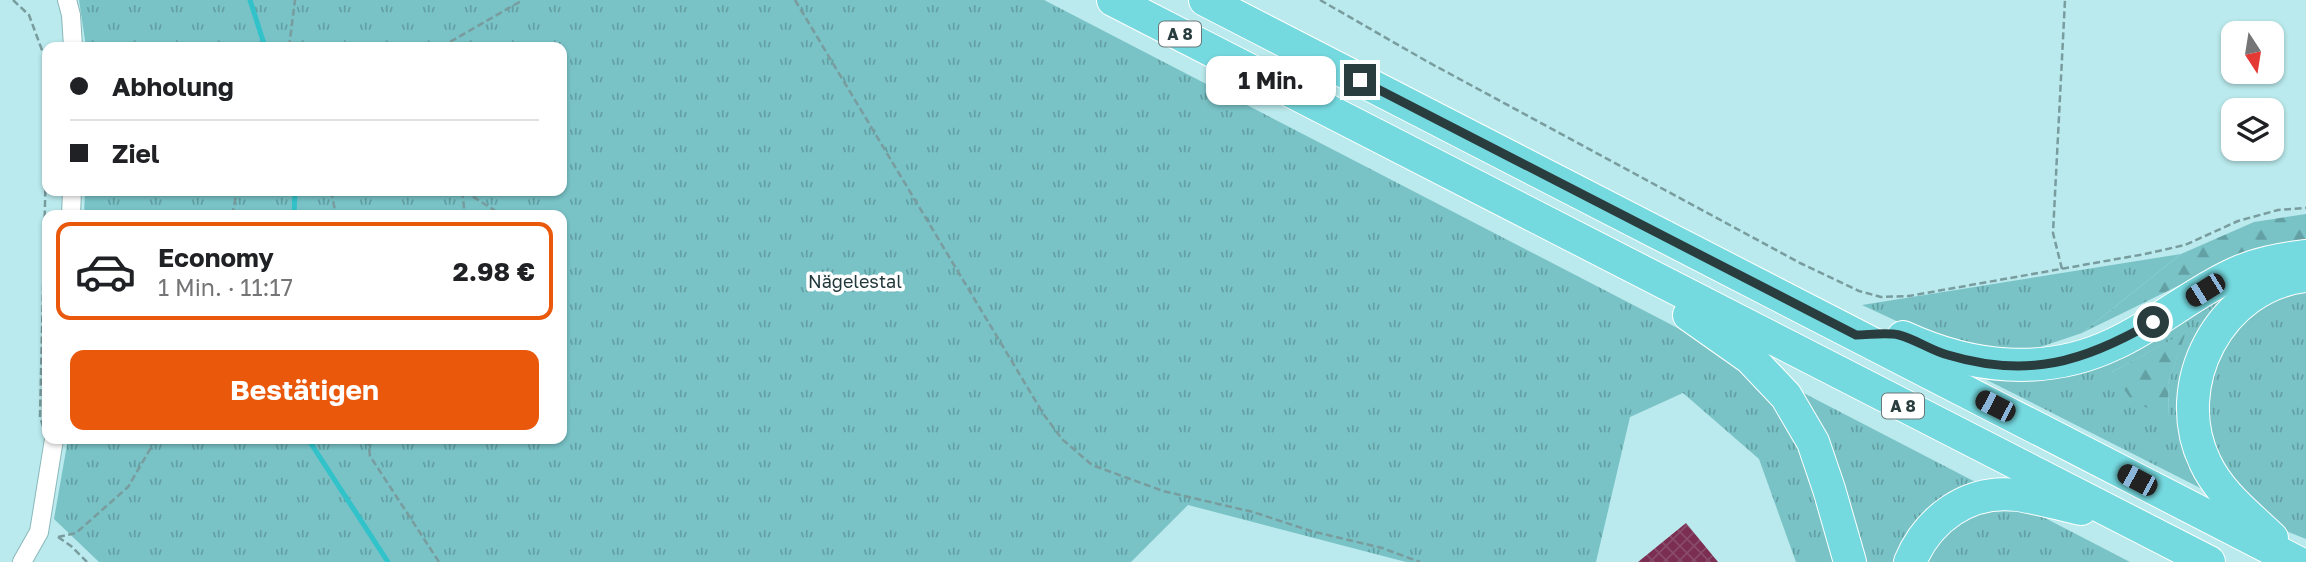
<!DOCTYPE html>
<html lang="de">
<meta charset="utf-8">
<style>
body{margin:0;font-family:"Golos Text",sans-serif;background:#f2f2f2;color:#202124;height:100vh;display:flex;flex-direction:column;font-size:26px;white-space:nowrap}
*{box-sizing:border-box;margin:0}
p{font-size:23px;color:#757577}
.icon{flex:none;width:38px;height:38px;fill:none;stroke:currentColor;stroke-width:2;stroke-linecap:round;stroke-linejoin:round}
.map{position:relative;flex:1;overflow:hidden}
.side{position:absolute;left:42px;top:210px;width:525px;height:234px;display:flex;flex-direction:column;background:#fff;border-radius:14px;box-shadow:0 2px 5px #0004}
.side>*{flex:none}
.banner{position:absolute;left:42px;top:42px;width:525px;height:154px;border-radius:14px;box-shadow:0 2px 5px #0004;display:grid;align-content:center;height:154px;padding:0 28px;background:#fff}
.needle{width:46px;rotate:168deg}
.fabs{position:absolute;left:2221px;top:21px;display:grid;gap:14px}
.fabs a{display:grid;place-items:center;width:63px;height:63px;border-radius:14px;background:#fff;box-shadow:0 2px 5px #0004;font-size:35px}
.end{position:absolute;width:32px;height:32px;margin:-16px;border:9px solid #2a3d3e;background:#fff;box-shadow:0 0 0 4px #fff}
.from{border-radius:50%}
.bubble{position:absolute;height:49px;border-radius:14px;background:#fff;box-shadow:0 2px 5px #0004;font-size:23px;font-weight:700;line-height:49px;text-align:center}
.car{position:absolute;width:21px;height:42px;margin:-21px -10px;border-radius:9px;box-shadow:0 0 5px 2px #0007;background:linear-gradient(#222 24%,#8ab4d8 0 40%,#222 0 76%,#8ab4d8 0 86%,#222 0)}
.banner b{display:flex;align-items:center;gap:24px;height:66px;font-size:26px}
.banner b+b{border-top:2px solid #e0e0e0}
.banner i{width:18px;height:18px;background:#202124}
ul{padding:12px 0 0;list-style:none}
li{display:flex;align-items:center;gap:21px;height:98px;margin:0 14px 10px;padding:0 14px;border:4px solid transparent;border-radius:14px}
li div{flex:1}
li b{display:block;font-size:26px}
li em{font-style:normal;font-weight:700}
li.current{border-color:#ea580c}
li>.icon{width:63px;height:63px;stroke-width:1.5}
.action{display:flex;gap:14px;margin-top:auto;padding:14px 28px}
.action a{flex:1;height:80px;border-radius:14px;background:#ea580c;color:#fff;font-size:28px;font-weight:700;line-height:80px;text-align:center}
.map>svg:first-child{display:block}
.grass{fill:url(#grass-tufts);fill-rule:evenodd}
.forest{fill:url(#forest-firs)}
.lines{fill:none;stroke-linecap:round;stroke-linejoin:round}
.stream{stroke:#32c2ca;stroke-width:5}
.building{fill:url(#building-cross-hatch)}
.street-casing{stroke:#89b7ba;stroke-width:20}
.highway-casing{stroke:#fff;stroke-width:34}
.path{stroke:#799c9e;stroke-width:2.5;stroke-dasharray:7 3.5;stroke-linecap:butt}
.street{stroke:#fff;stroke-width:18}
.highway{stroke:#75dae0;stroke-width:32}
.route{stroke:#2a3d3e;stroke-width:9}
.labels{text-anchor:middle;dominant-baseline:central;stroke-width:7;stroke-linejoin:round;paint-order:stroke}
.shield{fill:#fff;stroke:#6a7778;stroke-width:2}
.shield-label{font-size:16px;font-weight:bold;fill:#2a3d3e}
.park-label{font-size:18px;fill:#22393b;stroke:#fff}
</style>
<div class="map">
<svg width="2306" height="562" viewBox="0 0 2306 562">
<defs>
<pattern id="grass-tufts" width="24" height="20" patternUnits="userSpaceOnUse" patternTransform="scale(1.75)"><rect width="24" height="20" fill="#79c3c7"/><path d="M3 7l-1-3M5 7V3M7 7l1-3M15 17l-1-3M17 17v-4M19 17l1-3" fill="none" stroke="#63a0a3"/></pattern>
<pattern id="forest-firs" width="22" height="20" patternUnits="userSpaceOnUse" patternTransform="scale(1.75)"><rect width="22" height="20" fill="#79c3c7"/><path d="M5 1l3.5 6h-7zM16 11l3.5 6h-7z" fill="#63a0a3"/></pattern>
<pattern id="building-cross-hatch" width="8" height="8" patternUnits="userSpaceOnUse" patternTransform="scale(1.75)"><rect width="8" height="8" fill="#7b2d52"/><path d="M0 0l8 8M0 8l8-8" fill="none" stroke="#894b69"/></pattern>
</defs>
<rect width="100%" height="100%" fill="#baeaed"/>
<g class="grass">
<polygon points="79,0 1044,0 2130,562 1796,562 1759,459 1683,393 1630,417 1596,562 1406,562 1188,505 1131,562 99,562 54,519 68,439 562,439 562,215 84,215 85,191 562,191 562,47 86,47"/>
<polygon points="2181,254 2082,333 2019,354 1946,344 1862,305"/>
<path d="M2262,274L2195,358L2216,496L1983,378L1984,374L2011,375ZM2185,333L2168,384L2169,417L2112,372Z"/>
<polygon points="2306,289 2306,539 2286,531 2251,508 2215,468 2203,380 2250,309"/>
</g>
<g class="forest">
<polygon points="2306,214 2306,245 2227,262 2082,333 2181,254 2254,222"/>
<polygon points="2186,332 2168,384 2169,417 2133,402 2112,372"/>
</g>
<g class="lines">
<g class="stream">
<polyline points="250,0 265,47"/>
<polyline points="294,215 295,191"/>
<polyline points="308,439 388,562"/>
</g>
</g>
<polygon class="building" points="1686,523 1718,562 1638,562"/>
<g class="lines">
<defs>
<g id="street">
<polyline points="67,0 71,15 73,47"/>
<polyline points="71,215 72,191"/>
<polyline points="22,562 39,532 54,439"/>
</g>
<g id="highway">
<polyline points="1113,0 2209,562"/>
<polyline points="1205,0 2297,562"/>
<polyline points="1689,315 1750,358 1786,396 1813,442 1829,489 1850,562"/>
<path d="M1903,337C1970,368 2045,377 2114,344C2156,325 2192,293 2234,274C2257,263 2281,259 2306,256"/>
<path d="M2272,538C2248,515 2219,493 2205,462C2168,385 2220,285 2306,276"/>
<path d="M1910,562C1928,519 1968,489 2017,495C2038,498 2060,504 2081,509"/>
</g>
</defs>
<use href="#street" class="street-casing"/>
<use href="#highway" class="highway-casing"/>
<g class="path">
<polyline points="13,0 29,15 46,61 47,119 40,417 43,426"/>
<polyline points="795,0 1044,415 1062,439 1092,465 1163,491 1253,512 1311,531 1382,548 1420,562"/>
<polyline points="1320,0 1428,62 1800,263 1859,291 1881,297 1909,296 2145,254 2185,245 2238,221 2278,210 2306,208"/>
<polyline points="289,47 295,0"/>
<polyline points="441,47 523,0"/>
<polyline points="331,191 336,215"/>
<polyline points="462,191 465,215"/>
<polyline points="464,191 502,215"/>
<polyline points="232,215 237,191"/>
<polyline points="2062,269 2053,233 2065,0"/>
<polyline points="368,439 370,456 439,562"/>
<polyline points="58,537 76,533 128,487 156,439"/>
<polyline points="58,537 71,546 87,562"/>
</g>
<use href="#street" class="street"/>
<use href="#highway" class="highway"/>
</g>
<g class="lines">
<path class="route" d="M1360,80L1856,335C1869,335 1886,332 1899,335C1915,339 1932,351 1948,355C2028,379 2084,362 2153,322"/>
</g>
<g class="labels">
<g class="shield">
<rect x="1159" y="21.5" width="42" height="25" rx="5"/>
<rect x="1882" y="393.5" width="42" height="25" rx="5"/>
</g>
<g class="shield-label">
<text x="1180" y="34">A 8</text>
<text x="1903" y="406">A 8</text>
</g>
<g class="park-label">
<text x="855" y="281">Nägelestal</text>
</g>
</g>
</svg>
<div class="fabs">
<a><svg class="needle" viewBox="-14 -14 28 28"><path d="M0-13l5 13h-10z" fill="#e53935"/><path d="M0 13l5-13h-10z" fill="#757577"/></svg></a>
<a><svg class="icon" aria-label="layers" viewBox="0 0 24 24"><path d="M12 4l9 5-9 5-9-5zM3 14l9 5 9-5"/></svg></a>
</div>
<i class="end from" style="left:2153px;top:322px"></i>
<i class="end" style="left:1360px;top:80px"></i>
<div class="bubble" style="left:1206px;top:56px;width:130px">1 Min.</div>
<i class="car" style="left:2205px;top:290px;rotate:238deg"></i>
<i class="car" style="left:1995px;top:406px;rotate:297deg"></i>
<i class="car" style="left:2137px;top:480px;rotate:298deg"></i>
<div class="banner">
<b><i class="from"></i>Abholung</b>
<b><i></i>Ziel</b>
</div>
<section class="side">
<ul>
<li class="current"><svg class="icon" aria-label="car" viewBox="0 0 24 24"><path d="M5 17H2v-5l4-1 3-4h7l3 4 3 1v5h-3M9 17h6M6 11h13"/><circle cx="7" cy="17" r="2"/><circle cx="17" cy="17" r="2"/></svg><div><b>Economy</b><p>1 Min. · 11:17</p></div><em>2.98 €</em></li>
</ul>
<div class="action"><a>Bestätigen</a></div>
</section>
</div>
